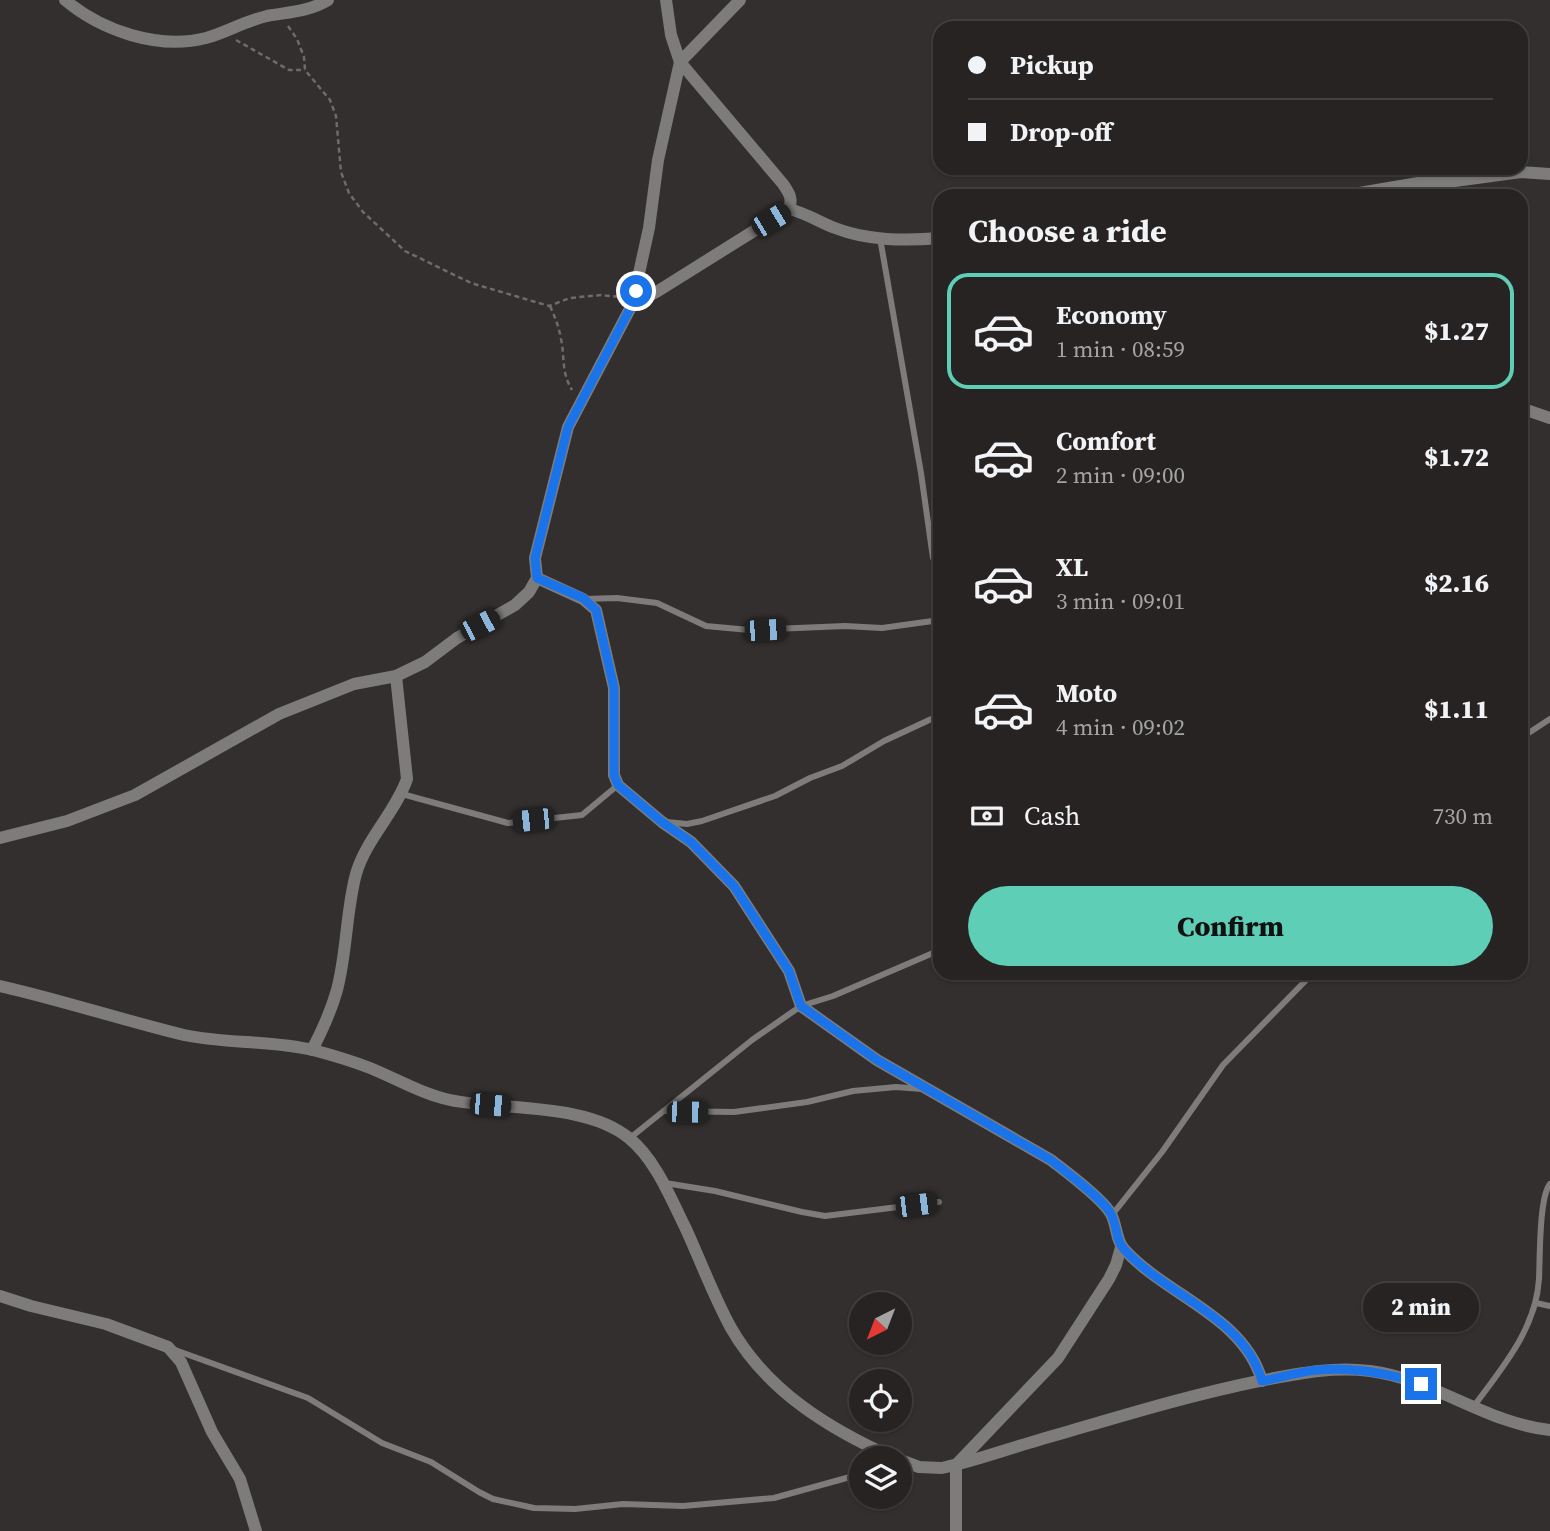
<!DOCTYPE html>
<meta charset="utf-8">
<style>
body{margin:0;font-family:"Source Serif 4",serif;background:#2e2b2a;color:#f1f3f6;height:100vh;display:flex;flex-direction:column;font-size:26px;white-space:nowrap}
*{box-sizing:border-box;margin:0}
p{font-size:23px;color:#a4a4a5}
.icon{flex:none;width:38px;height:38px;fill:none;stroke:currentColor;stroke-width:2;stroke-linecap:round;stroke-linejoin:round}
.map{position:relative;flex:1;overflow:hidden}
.sheet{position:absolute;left:933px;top:189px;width:595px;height:791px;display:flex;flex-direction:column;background:#262322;border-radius:21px;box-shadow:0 2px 5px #0004,0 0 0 2px #424040}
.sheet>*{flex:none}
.hud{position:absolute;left:933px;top:21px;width:595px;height:154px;border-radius:21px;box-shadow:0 2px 5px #0004,0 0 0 2px #424040;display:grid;align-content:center;height:154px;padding:0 35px;background:#262322}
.needle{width:46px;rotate:222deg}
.buttons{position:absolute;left:849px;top:1292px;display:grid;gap:14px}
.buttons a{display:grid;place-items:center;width:63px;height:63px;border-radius:50%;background:#262322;box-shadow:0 2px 5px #0004,0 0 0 2px #424040;font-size:35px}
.end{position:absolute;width:32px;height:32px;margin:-16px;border:9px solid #1a73e8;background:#fff;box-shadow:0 0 0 4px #fff}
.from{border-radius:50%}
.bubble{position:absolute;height:49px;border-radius:24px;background:#262322;box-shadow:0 2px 5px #0004,0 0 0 2px #424040;font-size:23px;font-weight:800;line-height:49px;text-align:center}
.car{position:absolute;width:21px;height:42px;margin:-21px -10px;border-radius:9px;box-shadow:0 0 5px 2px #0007;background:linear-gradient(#222 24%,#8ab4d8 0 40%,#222 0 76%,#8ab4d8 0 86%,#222 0)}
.hud b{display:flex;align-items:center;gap:24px;height:66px;font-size:26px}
.hud b+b{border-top:2px solid #424040}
.hud i{width:18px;height:18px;background:#f1f3f6}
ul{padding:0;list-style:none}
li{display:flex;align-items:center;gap:21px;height:116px;margin:0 14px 10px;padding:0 21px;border:4px solid transparent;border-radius:21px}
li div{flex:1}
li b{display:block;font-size:26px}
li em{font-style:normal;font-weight:800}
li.current{border-color:#5eceb7}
li>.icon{width:63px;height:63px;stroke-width:1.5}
h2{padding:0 35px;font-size:32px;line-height:84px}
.pay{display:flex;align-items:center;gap:18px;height:77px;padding:0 35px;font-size:26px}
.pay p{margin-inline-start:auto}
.cta{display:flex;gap:14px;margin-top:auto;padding:14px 35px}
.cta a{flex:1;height:80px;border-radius:42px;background:#5eceb7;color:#111;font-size:28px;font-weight:800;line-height:80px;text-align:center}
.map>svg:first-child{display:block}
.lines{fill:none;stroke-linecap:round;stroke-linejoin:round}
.path{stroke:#6e6b6a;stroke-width:2.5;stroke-dasharray:5 3.5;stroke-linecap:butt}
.lane{stroke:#7e7c7b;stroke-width:6}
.street{stroke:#7e7c7b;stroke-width:12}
.route{stroke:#1a73e8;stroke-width:9}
</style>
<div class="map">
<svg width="1550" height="1531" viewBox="0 0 1550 1531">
<rect width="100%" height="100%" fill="#322f2e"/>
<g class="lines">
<g class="path">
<polyline points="288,26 297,39 304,57 305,70 330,100 336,116 341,172 349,193 363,212 405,251 471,283 549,306 570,298 601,295 620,297"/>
<polyline points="236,40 289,70 305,70"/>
<path d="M550,306C555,317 559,327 561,339C565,358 561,372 572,390"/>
</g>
<g class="lane">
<polyline points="880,238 921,473 933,558 940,567"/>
<polyline points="584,599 617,598 657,603 706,626 749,630 845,626 882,628 940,620"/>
<polyline points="1521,738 1550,719"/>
<polyline points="402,794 508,823 582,815 618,785"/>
<polyline points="667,822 687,824 702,821 775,796 810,778 842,766 884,741 940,715"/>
<polyline points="664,1111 734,1112 807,1102 853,1091 896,1087 922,1089"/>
<polyline points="630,1138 752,1040 801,1006 833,996 940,950"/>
<polyline points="665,1183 715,1191 802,1212 825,1216 939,1202"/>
<polyline points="1112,1215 1162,1152 1223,1065 1313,973"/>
<polyline points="1536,1303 1550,1306"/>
<polyline points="175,1350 308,1398 382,1443 431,1462 479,1492 493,1499 534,1508 575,1509 623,1504 683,1506 774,1498 861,1474"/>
<path d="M1474,1406C1502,1368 1536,1329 1539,1279C1540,1259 1539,1197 1550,1184"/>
</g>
<g class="street">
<path d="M65,0C102,31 158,50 206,38C225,33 245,21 267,16C289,12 308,12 328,0"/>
<polyline points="1342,196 1418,183 1440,183 1521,172 1550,174"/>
<path d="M789,209C806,213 819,222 835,228C868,241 905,241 940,238"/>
<polyline points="632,305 649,228 658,160 680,62 740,0"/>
<polyline points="1521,408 1550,418"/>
<path d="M537,578L583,599L596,610L614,688V775L618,785L662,822L691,842L734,886L789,971L801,1006L877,1060L1051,1160C1065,1171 1103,1199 1111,1214C1117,1225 1116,1241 1124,1249C1166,1296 1244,1316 1262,1381"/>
<path d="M0,838L67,821L135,795L279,714L354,684L396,676L425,662L457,638L515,605L529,592L537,578L535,558L568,427L632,305L658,291L789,209C793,198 789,193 783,184L680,62L671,35L666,0"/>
<path d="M0,986C62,1000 122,1020 184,1035C226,1044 271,1040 313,1050C332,1055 352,1061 370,1068C397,1079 422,1094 450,1100C503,1111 585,1102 629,1138C656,1160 671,1199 686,1229C701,1262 714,1297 731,1328C767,1391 829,1429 894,1458"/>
<path d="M312,1050C322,1031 331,1011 337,990C347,952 346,911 356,874C366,839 395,813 407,779L396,676"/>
<polyline points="0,1296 31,1306 106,1324 168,1347 181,1362 212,1432 240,1479 256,1531"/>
<path d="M900,1460L919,1467L942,1468C975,1461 1007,1449 1039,1440C1112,1419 1185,1396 1259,1381C1296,1374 1332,1366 1370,1371C1434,1379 1485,1423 1550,1430"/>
<polyline points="956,1531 956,1465 1058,1358 1109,1279 1116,1265 1121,1247"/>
</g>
</g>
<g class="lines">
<path class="route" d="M636,291L632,305L568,427L535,558L537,578L583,598L596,610L614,688V775L618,785L662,822L691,842L734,886L789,971L801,1006L877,1060L1051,1160C1065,1171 1103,1199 1111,1214C1117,1225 1116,1241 1124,1249C1166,1296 1244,1316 1262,1381C1280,1378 1298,1372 1317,1370C1352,1367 1388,1373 1421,1384"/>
</g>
</svg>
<div class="buttons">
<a><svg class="needle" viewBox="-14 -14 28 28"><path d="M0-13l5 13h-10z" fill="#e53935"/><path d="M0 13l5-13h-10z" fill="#a4a4a5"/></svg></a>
<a><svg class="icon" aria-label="locate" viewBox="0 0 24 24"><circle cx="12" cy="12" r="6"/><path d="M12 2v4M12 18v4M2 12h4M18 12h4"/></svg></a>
<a><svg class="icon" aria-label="layers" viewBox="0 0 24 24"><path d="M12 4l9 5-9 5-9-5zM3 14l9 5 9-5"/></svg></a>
</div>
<i class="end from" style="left:636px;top:291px"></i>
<i class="end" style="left:1421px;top:1384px"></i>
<div class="bubble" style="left:1363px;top:1283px;width:116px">2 min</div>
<i class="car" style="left:771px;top:220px;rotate:59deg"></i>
<i class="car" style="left:480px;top:625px;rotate:63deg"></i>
<i class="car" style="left:765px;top:630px;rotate:87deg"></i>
<i class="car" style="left:533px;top:820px;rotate:264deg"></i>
<i class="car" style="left:490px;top:1105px;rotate:95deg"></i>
<i class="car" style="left:687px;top:1112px;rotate:91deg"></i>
<i class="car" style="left:916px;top:1205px;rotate:83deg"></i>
<div class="hud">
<b><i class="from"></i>Pickup</b>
<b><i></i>Drop-off</b>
</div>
<section class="sheet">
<h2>Choose a ride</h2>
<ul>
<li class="current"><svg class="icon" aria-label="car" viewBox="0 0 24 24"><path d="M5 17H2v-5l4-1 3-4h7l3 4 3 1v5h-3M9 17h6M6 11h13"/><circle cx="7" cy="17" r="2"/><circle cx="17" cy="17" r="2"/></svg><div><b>Economy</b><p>1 min · 08:59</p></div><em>$1.27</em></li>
<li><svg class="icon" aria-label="car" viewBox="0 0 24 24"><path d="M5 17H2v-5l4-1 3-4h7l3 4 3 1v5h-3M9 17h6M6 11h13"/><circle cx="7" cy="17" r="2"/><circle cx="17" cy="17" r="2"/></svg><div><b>Comfort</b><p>2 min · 09:00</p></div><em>$1.72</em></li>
<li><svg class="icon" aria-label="car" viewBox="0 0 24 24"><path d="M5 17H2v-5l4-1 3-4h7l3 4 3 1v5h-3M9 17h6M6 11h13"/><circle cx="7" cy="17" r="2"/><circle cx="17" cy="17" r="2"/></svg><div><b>XL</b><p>3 min · 09:01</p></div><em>$2.16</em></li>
<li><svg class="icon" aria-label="car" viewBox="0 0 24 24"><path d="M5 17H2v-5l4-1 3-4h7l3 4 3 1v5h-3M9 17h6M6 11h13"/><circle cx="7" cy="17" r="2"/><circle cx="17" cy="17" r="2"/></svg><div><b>Moto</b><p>4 min · 09:02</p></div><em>$1.11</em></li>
</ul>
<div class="pay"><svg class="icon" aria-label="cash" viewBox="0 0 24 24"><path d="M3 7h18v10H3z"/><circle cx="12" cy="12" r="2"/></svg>Cash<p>730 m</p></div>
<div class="cta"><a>Confirm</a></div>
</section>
</div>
